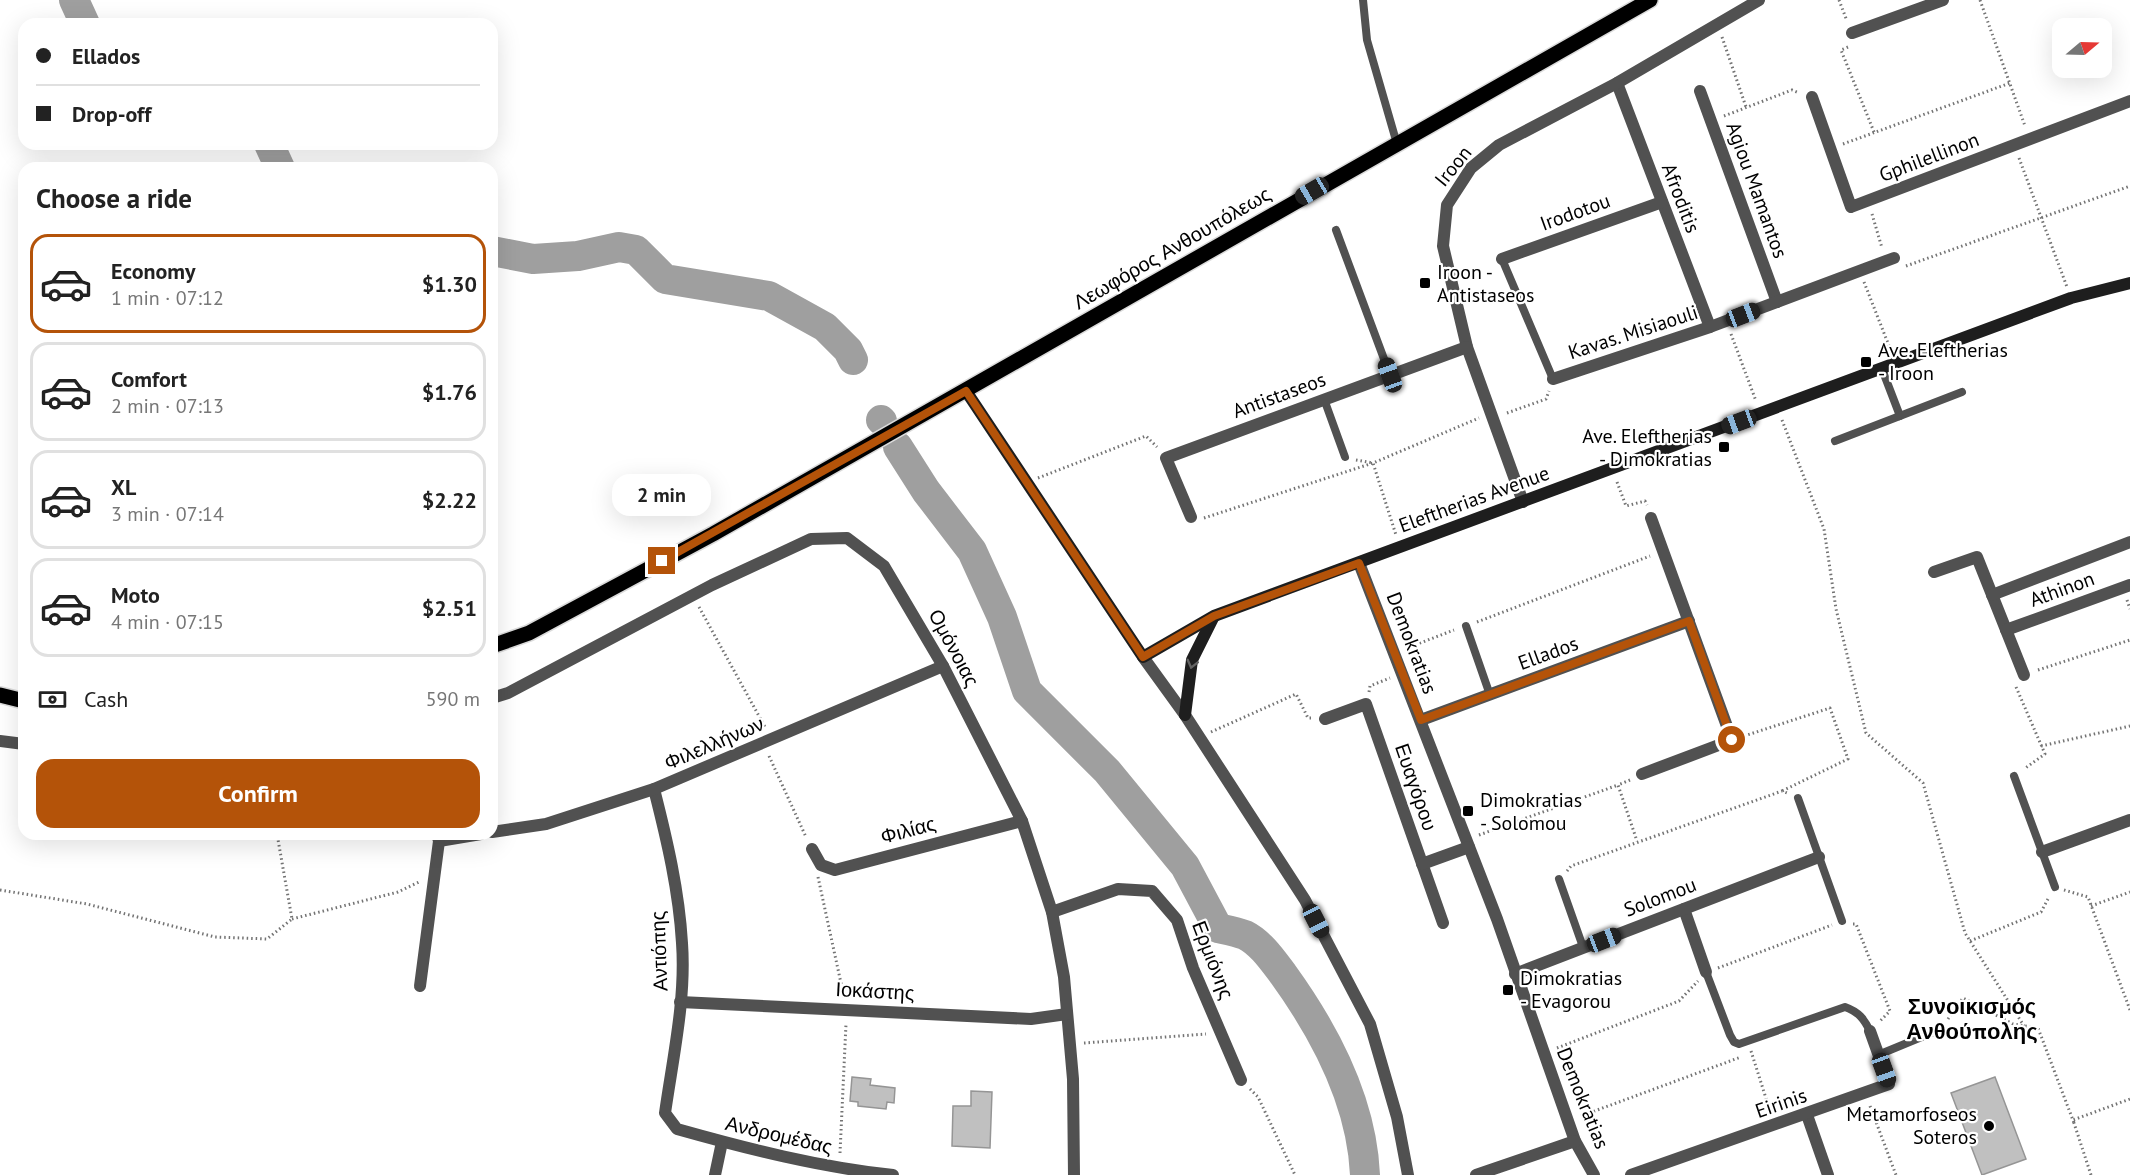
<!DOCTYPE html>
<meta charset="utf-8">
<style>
body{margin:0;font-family:"PT Sans",sans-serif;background:#f6f6f6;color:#222;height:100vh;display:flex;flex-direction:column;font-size:22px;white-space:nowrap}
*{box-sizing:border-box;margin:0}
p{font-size:20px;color:#767676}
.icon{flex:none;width:33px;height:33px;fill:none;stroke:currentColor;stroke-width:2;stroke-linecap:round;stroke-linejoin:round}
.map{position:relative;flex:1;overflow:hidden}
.drawer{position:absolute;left:18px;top:162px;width:480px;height:678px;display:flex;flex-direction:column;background:#fff;border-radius:18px;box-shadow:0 6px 24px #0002}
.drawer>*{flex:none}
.banner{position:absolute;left:18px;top:18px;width:480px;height:132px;border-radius:18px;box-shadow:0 6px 24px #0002;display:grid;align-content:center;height:132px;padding:0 18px;background:#fff}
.needle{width:39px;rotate:71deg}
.controls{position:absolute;left:2052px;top:18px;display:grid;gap:12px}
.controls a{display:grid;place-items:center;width:60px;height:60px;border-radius:12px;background:#fff;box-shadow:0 6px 24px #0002;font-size:30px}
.end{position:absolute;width:27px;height:27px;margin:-14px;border:8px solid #b45309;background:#fff;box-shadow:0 0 0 3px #fff}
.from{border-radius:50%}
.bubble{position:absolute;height:42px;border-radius:18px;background:#fff;box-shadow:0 6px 24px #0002;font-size:20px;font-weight:700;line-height:42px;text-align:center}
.car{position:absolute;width:18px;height:36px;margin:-18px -9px;border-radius:8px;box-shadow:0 0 4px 2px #0007;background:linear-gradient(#222 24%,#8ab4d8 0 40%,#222 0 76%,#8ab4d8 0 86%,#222 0)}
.banner b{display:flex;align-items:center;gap:21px;height:57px;font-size:22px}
.banner b+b{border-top:2px solid #e0e0e0}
.banner i{width:15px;height:15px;background:#222}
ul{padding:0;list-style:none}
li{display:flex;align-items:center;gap:18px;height:99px;margin:0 12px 9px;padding:0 6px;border:3px solid #e0e0e0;border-radius:18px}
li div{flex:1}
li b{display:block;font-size:22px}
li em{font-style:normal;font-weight:700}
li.selected{border-color:#b45309}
li>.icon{width:54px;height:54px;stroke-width:1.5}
h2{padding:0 18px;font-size:27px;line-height:72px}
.pay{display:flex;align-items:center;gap:15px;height:66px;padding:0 18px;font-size:22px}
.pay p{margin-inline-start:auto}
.primary-button{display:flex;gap:12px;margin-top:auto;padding:12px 18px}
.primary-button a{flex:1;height:69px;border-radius:18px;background:#b45309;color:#fff;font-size:24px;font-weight:700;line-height:69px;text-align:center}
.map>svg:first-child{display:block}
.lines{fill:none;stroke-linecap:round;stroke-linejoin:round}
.river{stroke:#9f9f9f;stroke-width:30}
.building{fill:#c0c0c0;stroke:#959595;stroke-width:1.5}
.primary-casing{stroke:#dbdbdb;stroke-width:18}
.path{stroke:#737373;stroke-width:3;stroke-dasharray:1.5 3;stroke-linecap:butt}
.service{stroke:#515151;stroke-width:8}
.minor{stroke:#515151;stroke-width:12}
.secondary{stroke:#1e1e1e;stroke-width:12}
.primary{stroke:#000;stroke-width:15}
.oneway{stroke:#626262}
.route{stroke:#b45309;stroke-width:8}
.poi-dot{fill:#000;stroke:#fff;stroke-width:2}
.labels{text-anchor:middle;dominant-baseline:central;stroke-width:4.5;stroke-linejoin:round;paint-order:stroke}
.street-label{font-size:20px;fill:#000;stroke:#fff}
.poi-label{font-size:20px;fill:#000;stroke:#fff;text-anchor:start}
.quarter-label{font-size:22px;font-weight:bold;fill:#000;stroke:#fff}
</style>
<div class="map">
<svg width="2130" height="1175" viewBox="0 0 2130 1175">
<rect width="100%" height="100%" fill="#fff"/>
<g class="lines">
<g class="river">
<polyline points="74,0 85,24"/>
<polyline points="269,144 280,168"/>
<polyline points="492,251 533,259 578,256 619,247 636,250 665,279 769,296 825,327 848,350 853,360"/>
<polyline points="881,420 882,421"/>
<path d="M898,447L926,491L972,551L1002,617L1027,691L1107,771L1185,866L1218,928C1227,930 1237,932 1245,935C1261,943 1273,961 1283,974C1325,1032 1362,1103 1365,1175"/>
</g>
</g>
<g class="building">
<polygon points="852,1077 871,1079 870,1085 895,1088 894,1103 887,1102 886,1109 858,1106 858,1102 850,1101"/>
<polygon points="1995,1077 2026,1159 1982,1175 1951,1093"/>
<polygon points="971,1091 992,1092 990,1148 952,1146 953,1106 971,1106"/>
</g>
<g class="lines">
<defs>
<g id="primary">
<polyline points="492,646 529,633 713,534 1650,0"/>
<polyline points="0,695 24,701"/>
</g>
</defs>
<use href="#primary" class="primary-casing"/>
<g class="path">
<polyline points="1839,0 1847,21"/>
<polyline points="1980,0 2025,126"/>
<polyline points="1722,37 1746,107"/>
<polyline points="1848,47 1841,50 1874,132"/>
<polyline points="1724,116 1792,90 1799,93"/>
<polyline points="1843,144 2010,83"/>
<polyline points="2019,158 2067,287"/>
<polyline points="1872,214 1882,248"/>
<polyline points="1906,266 2130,186"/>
<polyline points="1864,282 1891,351"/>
<polyline points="1731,334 1756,401"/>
<polyline points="1507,413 1546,399 1549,391"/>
<polyline points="1782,420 1824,529 1836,609 1866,733 1923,783 1965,933 2024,1026"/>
<polyline points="1356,460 1373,463 1396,535"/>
<polyline points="1038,478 1146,436 1157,447"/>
<polyline points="1617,482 1626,506 1645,501 1647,505"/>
<polyline points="1204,518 1373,463 1479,418"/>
<polyline points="2127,600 2130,609"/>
<polyline points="699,607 765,727"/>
<polyline points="1477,622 1650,556"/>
<polyline points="1407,648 1454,630"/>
<polyline points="2038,670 2130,640"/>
<polyline points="2016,687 2045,754 2024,769"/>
<polyline points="1369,692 1370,686 1390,678"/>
<polyline points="1211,732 1296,694 1308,718 1311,718"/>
<polyline points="1744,736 1830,708 1848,759 1782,791"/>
<polyline points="2041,746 2130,726"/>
<polyline points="769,756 806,837"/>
<polyline points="1630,780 1618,785 1637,841"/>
<polyline points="1479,835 1618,785"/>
<polyline points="1567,871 1571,866 1782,791 1787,793"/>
<polyline points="818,877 844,997"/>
<polyline points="0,890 87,904 215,937 267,939 292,919 277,834"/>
<polyline points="2064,890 2088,897 2130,1010"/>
<polyline points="2091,906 2130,892"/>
<polyline points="292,919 398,892 419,882"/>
<polyline points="1853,924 1856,924 1890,1011 1880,1021"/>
<polyline points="1970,941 2041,912 2049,897"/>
<polyline points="1718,968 1832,925"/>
<polyline points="1948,1019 1963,998 2013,1024 2038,1028 2074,1123"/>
<polyline points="1084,1043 1206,1034"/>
<polyline points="1557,1048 1679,1001 1698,981"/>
<polyline points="1751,1051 1770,1111"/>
<polyline points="1250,1089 1258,1097 1295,1175"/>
<polyline points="1870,1106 1896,1175"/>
<polyline points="1581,1116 1741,1057"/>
<polyline points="840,1153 846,1024"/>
<polyline points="2091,1175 2073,1120 2130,1099"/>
</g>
<g class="service">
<polyline points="1363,0 1367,40 1397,144"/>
<polyline points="1336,230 1390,375"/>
<polyline points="1502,259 1553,379"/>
<polyline points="1882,369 1900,416"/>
<polyline points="1324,399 1345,457"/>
<polyline points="1835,441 1962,392"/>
<polyline points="1466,626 1490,695"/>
<polyline points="2014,776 2055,887"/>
<polyline points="1798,798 1842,921"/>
<polyline points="1559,879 1583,947"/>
<path d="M1706,972L1730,1035L1734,1042L1739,1044L1845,1007C1859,1012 1864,1019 1870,1031"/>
<polyline points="1878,1055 1941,1029"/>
</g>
<g class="minor">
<polyline points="1852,33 1943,0"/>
<polyline points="1617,83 1710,327"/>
<polyline points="1700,91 1777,302"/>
<polyline points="1812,97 1851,207 2130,101"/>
<polyline points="1502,259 1662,202"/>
<polyline points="1553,379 1710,327 1894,258"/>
<polyline points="1523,502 1467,347 1443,246 1447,205 1471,168 1499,145 1617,83 1759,0"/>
<polyline points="1191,517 1166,458 1467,347"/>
<polyline points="1359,563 1497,919 1575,1141 1594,1175"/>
<polyline points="1934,572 1977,557 2024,675"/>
<polyline points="1992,595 2130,542"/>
<polyline points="2006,630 2130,585"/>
<polyline points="1143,657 1185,715 1305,900 1370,1024 1397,1117 1408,1175"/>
<polyline points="492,698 508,693 712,585 811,539 847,538 884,566 943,666 1022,821 1052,912 1064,977 1073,1079 1074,1175"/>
<polyline points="1325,719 1366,704 1443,923"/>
<polyline points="1421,720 1689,621"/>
<polyline points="0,741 24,744"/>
<polyline points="1642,774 1732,740 1651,518"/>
<path d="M654,789C667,840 679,891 682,943C686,999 673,1057 665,1113L677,1129C748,1149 819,1167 893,1175"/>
<polyline points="492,832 546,824 654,789 943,666"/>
<polyline points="439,841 481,834"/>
<polyline points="812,849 821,865 835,870 1022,821"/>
<polyline points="2042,852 2130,820"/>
<polyline points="1422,864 1469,847"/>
<polyline points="1684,909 1706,972"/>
<polyline points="1052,912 1118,889 1152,891 1177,920 1193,968 1241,1080"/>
<polyline points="1515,974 1819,857"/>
<polyline points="420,986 439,841 437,834"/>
<polyline points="680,1002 1031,1019 1067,1014"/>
<polyline points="1807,1115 1828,1175"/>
<polyline points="715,1175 722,1142"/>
<polyline points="1476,1175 1575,1141"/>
<polyline points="1631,1175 1889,1084 1870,1031"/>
</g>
<g class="secondary">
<polyline points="966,391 1143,657 1214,616 2071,298 2130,283"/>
<polyline points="1185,715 1192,660 1213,618"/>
</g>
<use href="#primary" class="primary"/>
</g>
<defs><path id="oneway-chevron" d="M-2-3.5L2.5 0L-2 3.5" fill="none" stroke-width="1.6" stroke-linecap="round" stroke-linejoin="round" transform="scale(1.5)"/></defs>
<use class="oneway" href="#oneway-chevron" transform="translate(1192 664) rotate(104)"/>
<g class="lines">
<polyline class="route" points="662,561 966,391 1143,657 1214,616 1359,563 1421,720 1689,621 1732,740"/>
</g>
<g class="poi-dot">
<rect x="1419" y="277" width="12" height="12" rx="3"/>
<rect x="1860" y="356" width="12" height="12" rx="3"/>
<rect x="1718" y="441" width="12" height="12" rx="3"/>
<rect x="1462" y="805" width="12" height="12" rx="3"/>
<rect x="1502" y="984" width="12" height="12" rx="3"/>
<circle cx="1989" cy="1126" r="6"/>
</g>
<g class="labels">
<g class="street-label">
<text transform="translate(1929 157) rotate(-21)">Gphilellinon</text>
<text transform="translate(1453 166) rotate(-51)">Iroon</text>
<text transform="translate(1757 190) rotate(70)">Agiou Mamantos</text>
<text transform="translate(1681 198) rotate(69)">Afroditis</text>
<text transform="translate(1575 212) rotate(-20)">Irodotou</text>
<text transform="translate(1172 248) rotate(-30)">Λεωφόρος Ανθουπόλεως</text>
<text transform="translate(1633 332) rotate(-18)">Kavas. Misiaouli</text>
<text transform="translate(1279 395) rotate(-20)">Antistaseos</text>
<text transform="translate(1474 499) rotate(-20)">Eleftherias Avenue</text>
<text transform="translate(2062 589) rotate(-20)">Athinon</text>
<text transform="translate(1412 643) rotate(69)">Demokratias</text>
<text transform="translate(954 648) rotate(62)">Ομόνοιας</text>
<text transform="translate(1548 653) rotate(-20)">Ellados</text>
<text transform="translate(714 743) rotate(-23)">Φιλελλήνων</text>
<text transform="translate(1416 787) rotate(71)">Ευαγόρου</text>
<text transform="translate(908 830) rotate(-15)">Φιλίας</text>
<text transform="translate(1660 897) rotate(-21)">Solomou</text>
<text transform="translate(659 951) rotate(-92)">Αντιόπης</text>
<text transform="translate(1213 960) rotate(69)">Ερμιόνης</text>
<text transform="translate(875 991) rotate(3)">Ιοκάστης</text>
<text transform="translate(1583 1098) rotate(68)">Demokratias</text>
<text transform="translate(1781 1103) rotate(-19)">Eirinis</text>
<text transform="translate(779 1135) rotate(13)">Ανδρομέδας</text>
</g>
<g class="poi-label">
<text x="1437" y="272">Iroon -<tspan x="1437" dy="23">Antistaseos</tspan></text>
<text x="1878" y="350">Ave. Eleftherias<tspan x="1878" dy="23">- Iroon</tspan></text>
<text x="1712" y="436" text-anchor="end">Ave. Eleftherias<tspan x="1712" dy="23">- Dimokratias</tspan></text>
<text x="1480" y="800">Dimokratias<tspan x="1480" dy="23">- Solomou</tspan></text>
<text x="1520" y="978">Dimokratias<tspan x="1520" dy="23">- Evagorou</tspan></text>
<text x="1977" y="1114" text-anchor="end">Metamorfoseos<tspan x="1977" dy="23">Soteros</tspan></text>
</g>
<g class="quarter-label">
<text x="1972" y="1006">Συνοικισμός<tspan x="1972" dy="25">Ανθούπολης</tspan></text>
</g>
</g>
</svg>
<div class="controls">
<a><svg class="needle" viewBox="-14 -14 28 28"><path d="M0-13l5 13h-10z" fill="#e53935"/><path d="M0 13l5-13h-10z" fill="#767676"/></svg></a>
</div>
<i class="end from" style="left:1732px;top:740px"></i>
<i class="end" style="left:662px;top:561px"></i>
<div class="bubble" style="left:612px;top:474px;width:99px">2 min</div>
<i class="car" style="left:1312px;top:191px;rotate:240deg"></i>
<i class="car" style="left:1743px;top:315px;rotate:69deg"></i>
<i class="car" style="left:1390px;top:375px;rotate:340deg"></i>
<i class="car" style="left:1739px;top:422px;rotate:250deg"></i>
<i class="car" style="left:1316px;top:921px;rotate:153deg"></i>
<i class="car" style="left:1604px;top:940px;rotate:69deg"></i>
<i class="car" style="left:1884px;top:1070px;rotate:160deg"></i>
<div class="banner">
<b><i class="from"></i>Ellados</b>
<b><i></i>Drop-off</b>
</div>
<section class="drawer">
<h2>Choose a ride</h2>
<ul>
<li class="selected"><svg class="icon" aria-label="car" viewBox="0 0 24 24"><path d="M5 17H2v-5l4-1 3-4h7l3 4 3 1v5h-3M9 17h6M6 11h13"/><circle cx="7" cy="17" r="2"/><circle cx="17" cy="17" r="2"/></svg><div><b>Economy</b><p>1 min · 07:12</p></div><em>$1.30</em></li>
<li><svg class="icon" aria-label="car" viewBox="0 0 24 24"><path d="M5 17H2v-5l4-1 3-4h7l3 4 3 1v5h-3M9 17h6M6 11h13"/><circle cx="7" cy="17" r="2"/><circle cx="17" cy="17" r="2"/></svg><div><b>Comfort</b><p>2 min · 07:13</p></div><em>$1.76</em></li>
<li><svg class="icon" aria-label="car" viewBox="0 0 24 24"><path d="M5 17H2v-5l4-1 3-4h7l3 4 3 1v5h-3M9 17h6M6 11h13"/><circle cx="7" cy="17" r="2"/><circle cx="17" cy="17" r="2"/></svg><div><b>XL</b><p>3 min · 07:14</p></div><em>$2.22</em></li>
<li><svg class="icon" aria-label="car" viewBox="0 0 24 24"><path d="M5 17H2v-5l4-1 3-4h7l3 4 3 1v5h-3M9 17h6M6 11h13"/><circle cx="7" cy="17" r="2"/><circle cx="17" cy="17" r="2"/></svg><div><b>Moto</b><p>4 min · 07:15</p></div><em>$2.51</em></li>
</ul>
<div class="pay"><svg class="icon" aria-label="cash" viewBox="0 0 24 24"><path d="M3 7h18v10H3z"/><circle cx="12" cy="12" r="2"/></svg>Cash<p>590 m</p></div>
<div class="primary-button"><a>Confirm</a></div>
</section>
</div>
